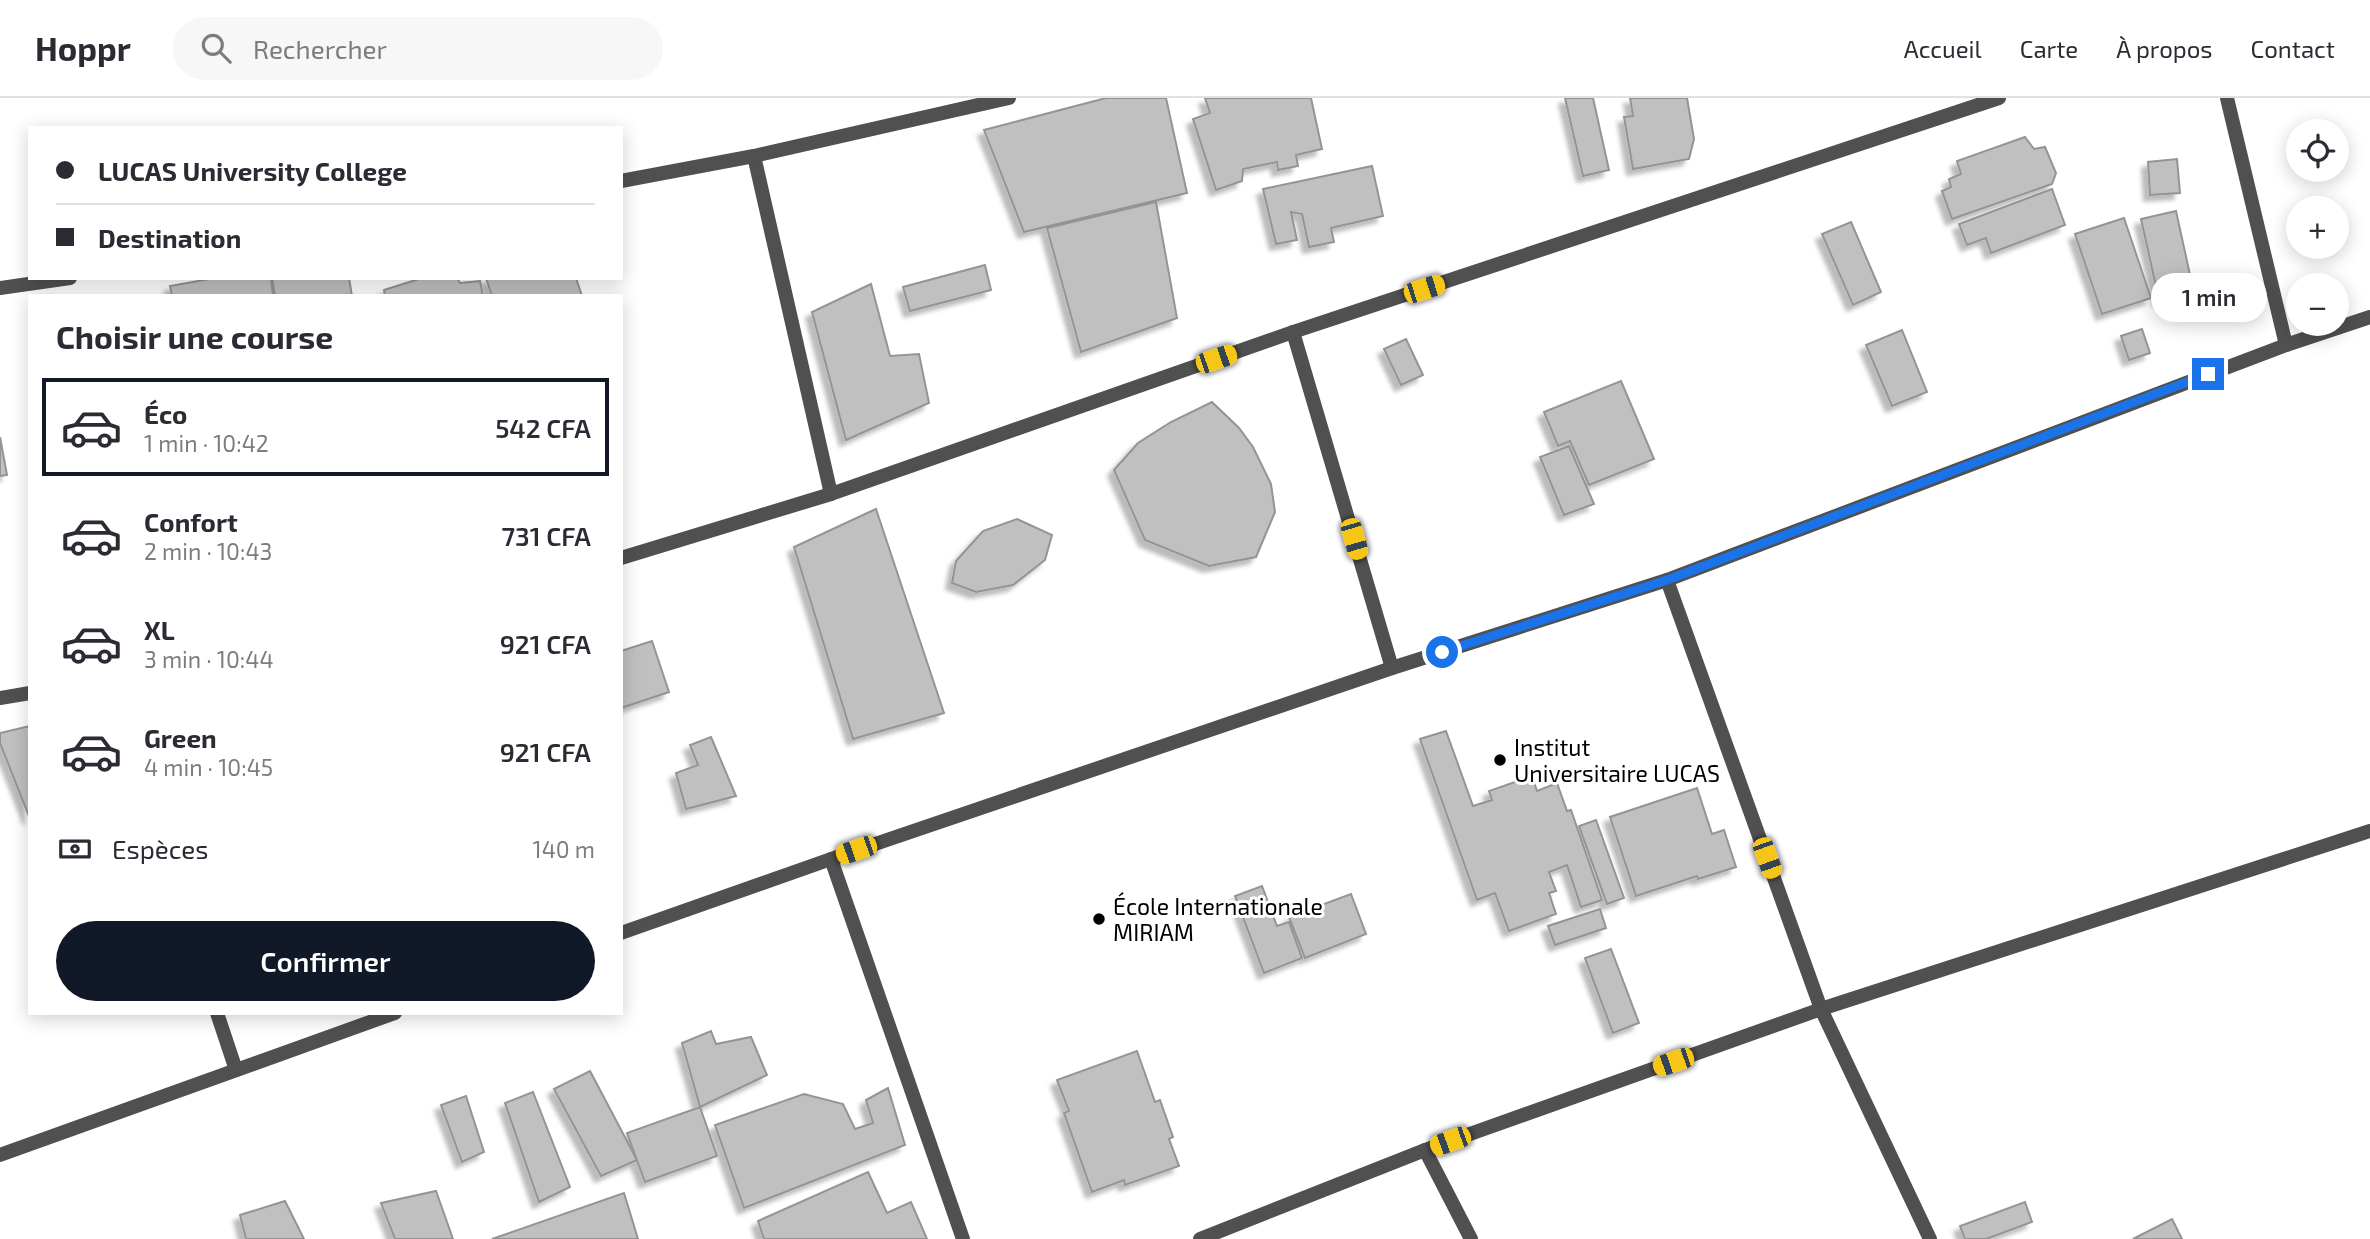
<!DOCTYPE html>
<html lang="fr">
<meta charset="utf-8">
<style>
body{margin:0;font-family:"Exo 2",sans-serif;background:#f7f7f7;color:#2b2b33;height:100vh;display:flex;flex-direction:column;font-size:26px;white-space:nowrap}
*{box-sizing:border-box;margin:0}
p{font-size:23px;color:#7c7c81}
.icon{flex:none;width:38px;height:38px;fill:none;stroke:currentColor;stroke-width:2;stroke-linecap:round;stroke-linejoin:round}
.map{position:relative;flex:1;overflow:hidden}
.side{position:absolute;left:28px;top:196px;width:595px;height:721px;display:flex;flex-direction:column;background:#fff;border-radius:0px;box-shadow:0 4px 18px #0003}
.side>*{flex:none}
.banner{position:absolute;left:28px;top:28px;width:595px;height:154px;border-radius:0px;box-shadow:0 4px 18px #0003;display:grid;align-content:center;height:154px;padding:0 28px;background:#fff}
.buttons{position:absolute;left:2286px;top:21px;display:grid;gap:14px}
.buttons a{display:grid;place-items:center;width:63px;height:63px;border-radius:50%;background:#fff;box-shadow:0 4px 18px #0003;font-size:35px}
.end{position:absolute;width:32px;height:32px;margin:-16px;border:9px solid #1a73e8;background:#fff;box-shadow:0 0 0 4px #fff}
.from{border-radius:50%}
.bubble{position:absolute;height:49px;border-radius:24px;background:#fff;box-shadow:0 4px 18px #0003;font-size:23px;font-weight:600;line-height:49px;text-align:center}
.car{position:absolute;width:21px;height:42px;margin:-21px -10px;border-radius:9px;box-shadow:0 0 5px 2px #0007;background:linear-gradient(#f5c518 24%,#345 0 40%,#f5c518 0 76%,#345 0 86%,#f5c518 0)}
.banner b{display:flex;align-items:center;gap:24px;height:66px;font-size:26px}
.banner b+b{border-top:2px solid #e1e1e2}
.banner i{width:18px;height:18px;background:#2b2b33}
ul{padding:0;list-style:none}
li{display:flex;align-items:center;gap:21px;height:98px;margin:0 14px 10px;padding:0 14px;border:4px solid transparent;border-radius:0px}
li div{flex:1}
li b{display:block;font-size:26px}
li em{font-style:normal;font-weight:600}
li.on{border-color:#111827}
li>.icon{width:63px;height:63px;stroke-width:1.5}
h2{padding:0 28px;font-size:32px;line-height:84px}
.pay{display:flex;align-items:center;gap:18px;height:77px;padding:0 28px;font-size:26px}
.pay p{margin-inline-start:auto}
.button{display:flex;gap:14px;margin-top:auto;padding:14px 28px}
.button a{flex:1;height:80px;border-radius:42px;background:#111827;color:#fff;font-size:28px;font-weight:600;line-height:80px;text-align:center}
header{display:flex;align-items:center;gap:42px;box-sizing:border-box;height:98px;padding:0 35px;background:#fff;border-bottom:2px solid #e1e1e2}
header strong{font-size:33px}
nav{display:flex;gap:38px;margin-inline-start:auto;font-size:24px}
.search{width:490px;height:63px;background:#f7f7f7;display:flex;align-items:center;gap:18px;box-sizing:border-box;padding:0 24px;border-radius:38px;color:#7c7c81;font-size:26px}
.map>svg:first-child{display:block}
.building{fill:#c0c0c0;stroke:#949494;stroke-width:2;filter:url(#shadow)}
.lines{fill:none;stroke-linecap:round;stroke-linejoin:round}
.minor{stroke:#505050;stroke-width:14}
.route{stroke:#1a73e8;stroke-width:9}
.poi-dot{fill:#000;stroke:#fff;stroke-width:2.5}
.labels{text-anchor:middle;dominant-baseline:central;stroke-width:6;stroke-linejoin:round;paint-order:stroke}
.poi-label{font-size:23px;fill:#000;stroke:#fff;text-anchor:start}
</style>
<header>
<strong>Hoppr</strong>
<div class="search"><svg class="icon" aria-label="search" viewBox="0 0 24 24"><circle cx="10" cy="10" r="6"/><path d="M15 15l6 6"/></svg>Rechercher</div>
<nav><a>Accueil</a><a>Carte</a><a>À propos</a><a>Contact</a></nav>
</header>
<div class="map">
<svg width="2370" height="1141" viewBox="0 0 2370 1141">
<defs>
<filter id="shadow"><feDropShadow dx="-6" dy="6" stdDeviation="2" flood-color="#0004"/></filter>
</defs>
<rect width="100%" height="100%" fill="#fff"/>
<g class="building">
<polygon points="1106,0 1166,0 1187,95 1024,134 984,32"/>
<polygon points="1205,0 1311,0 1322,51 1296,57 1298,68 1278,72 1277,64 1243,71 1242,83 1216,92 1193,21 1210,15"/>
<polygon points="1565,0 1593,0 1609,72 1583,78"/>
<polygon points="1630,0 1687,0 1694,41 1689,61 1633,71 1624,19 1633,18"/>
<polygon points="2025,39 2034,51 2045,49 2056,75 2052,86 1952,121 1942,93 1951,89 1949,81 1961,76 1957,63"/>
<polygon points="2177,61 2180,95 2150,97 2148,64"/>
<polygon points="1372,68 1383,118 1331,130 1334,144 1309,149 1302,116 1291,114 1297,142 1276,146 1263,91"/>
<polygon points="2052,91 2065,127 1991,155 1986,140 1967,147 1959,126"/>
<polygon points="1156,104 1177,220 1081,254 1047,130"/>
<polygon points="2176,113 2194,195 2159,202 2141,121"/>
<polygon points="2124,120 2151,200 2102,216 2075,136"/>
<polygon points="1851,124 1881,194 1853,207 1822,136"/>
<polygon points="985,167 991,192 910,213 903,189"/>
<polygon points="215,180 271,180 273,198 172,198 170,188"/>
<polygon points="272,180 349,180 352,198 275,198"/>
<polygon points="422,180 457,180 460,185 480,183 483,198 385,198 384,192"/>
<polygon points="486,180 576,180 582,198 492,198"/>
<polygon points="871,186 890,258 919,256 929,305 846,342 812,214"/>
<polygon points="2142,231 2150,255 2129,262 2121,238"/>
<polygon points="1902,232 1927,294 1892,308 1866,247"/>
<polygon points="1406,241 1423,277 1401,287 1384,251"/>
<polygon points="1621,283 1654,361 1589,387 1570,343 1558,348 1544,314"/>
<polygon points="1212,304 1239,330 1253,349 1271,386 1275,414 1256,459 1209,468 1145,442 1114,372 1138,345 1171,324"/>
<polygon points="0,339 7,377 0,378"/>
<polygon points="1569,348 1594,406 1564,417 1540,359"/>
<polygon points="876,411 944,615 853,641 794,449"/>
<polygon points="1017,421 1052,437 1045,462 1013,487 976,494 952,485 956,463 983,433"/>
<polygon points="652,543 669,594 621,610 621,553"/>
<polygon points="30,628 30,721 0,645 0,635"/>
<polygon points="1446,633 1473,708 1492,702 1489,693 1532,678 1537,693 1557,685 1567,713 1571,712 1602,802 1581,809 1567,767 1549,774 1556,793 1549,795 1556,816 1509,833 1495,795 1477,802 1420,641"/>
<polygon points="711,639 736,698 686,711 676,675 698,667 690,647"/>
<polygon points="1697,690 1712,736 1724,732 1736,769 1698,781 1697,778 1636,798 1610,719"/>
<polygon points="1596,722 1624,800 1607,806 1579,728"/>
<polygon points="1262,788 1277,828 1289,824 1302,860 1264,875 1235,798"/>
<polygon points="1351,796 1366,836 1305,860 1289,819"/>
<polygon points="1600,811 1606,830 1555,847 1548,828"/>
<polygon points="1611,851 1639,925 1613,935 1585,860"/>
<polygon points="711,933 716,946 751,939 767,977 700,1009 682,945"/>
<polygon points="1137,953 1155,1004 1160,1002 1173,1039 1169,1041 1179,1068 1125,1087 1124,1082 1092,1094 1064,1015 1069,1013 1057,982"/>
<polygon points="590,973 637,1062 601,1078 554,991"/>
<polygon points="888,990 905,1047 744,1110 715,1027 804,996 843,1006 855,1031 873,1025 866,1002"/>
<polygon points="533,994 570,1089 539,1104 505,1005"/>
<polygon points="466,998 484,1054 462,1064 441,1007"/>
<polygon points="700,1009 717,1058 645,1084 627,1035"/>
<polygon points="868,1074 887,1115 911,1104 927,1141 764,1141 758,1123"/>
<polygon points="436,1093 453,1141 395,1141 381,1105"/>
<polygon points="624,1095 638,1141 492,1141"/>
<polygon points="285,1103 304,1141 246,1141 240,1117"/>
<polygon points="2025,1104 2032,1124 1986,1141 1965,1141 1960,1128"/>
<polygon points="2172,1121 2182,1141 2133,1141"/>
</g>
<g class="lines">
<g class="minor">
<polyline points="2227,0 2286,247"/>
<polyline points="754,58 831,396"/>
<polyline points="621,83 754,58 1009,0"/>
<polyline points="0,190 70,180"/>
<polyline points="1293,234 1392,570"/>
<polyline points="621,460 831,396 1293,234 1999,0"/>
<polyline points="1667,482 1821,911 1930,1141"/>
<polyline points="0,600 30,595"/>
<polyline points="831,761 963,1141"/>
<polyline points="621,835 831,761 1392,570 1667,482 2286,247 2370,219"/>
<polyline points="217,915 236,972"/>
<polyline points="1425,1052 1471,1141"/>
<polyline points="0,1057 395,915"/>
<polyline points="1200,1141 1425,1052 1821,911 2370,733"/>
</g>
</g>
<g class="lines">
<polyline class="route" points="1442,554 1667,482 2208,276"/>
</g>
<g class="poi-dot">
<circle cx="1500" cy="662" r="7"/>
<circle cx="1099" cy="821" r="7"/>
</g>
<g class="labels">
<g class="poi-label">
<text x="1514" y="649">Institut<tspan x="1514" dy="26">Universitaire LUCAS</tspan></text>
<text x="1113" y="808">École Internationale<tspan x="1113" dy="26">MIRIAM</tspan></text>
</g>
</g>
</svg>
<div class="buttons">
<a><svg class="icon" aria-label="locate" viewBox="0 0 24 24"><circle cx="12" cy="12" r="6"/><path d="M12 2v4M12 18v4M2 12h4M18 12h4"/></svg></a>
<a>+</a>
<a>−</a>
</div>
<i class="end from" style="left:1442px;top:554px"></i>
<i class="end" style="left:2208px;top:276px"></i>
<div class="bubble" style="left:2151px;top:175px;width:116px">1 min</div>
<i class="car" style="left:1424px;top:191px;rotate:72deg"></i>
<i class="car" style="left:1216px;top:261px;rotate:71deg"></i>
<i class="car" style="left:1354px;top:441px;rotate:164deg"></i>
<i class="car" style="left:856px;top:752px;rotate:251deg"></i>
<i class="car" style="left:1767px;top:760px;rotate:160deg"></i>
<i class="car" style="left:1673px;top:964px;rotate:251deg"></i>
<i class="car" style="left:1450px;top:1043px;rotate:250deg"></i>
<div class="banner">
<b><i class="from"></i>LUCAS University College</b>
<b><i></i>Destination</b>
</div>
<section class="side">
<h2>Choisir une course</h2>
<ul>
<li class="on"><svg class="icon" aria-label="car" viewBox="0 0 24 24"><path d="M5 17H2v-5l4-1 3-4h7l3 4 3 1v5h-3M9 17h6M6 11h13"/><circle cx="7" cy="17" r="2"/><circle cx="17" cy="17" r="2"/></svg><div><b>Éco</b><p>1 min · 10:42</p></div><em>542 CFA</em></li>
<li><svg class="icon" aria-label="car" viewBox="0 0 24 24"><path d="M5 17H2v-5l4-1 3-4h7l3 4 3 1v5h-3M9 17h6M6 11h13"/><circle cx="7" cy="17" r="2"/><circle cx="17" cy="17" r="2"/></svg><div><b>Confort</b><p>2 min · 10:43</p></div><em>731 CFA</em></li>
<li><svg class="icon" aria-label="car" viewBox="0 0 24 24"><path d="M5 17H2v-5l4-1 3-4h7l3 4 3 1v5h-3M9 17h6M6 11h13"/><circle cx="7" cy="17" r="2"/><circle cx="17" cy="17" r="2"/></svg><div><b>XL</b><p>3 min · 10:44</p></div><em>921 CFA</em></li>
<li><svg class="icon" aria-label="car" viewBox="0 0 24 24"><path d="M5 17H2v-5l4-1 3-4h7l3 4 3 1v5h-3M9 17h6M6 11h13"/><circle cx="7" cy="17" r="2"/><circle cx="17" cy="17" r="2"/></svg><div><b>Green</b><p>4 min · 10:45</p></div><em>921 CFA</em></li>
</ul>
<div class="pay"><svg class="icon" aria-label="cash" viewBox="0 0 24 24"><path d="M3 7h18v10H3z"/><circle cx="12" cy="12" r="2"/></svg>Espèces<p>140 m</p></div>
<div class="button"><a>Confirmer</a></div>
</section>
</div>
